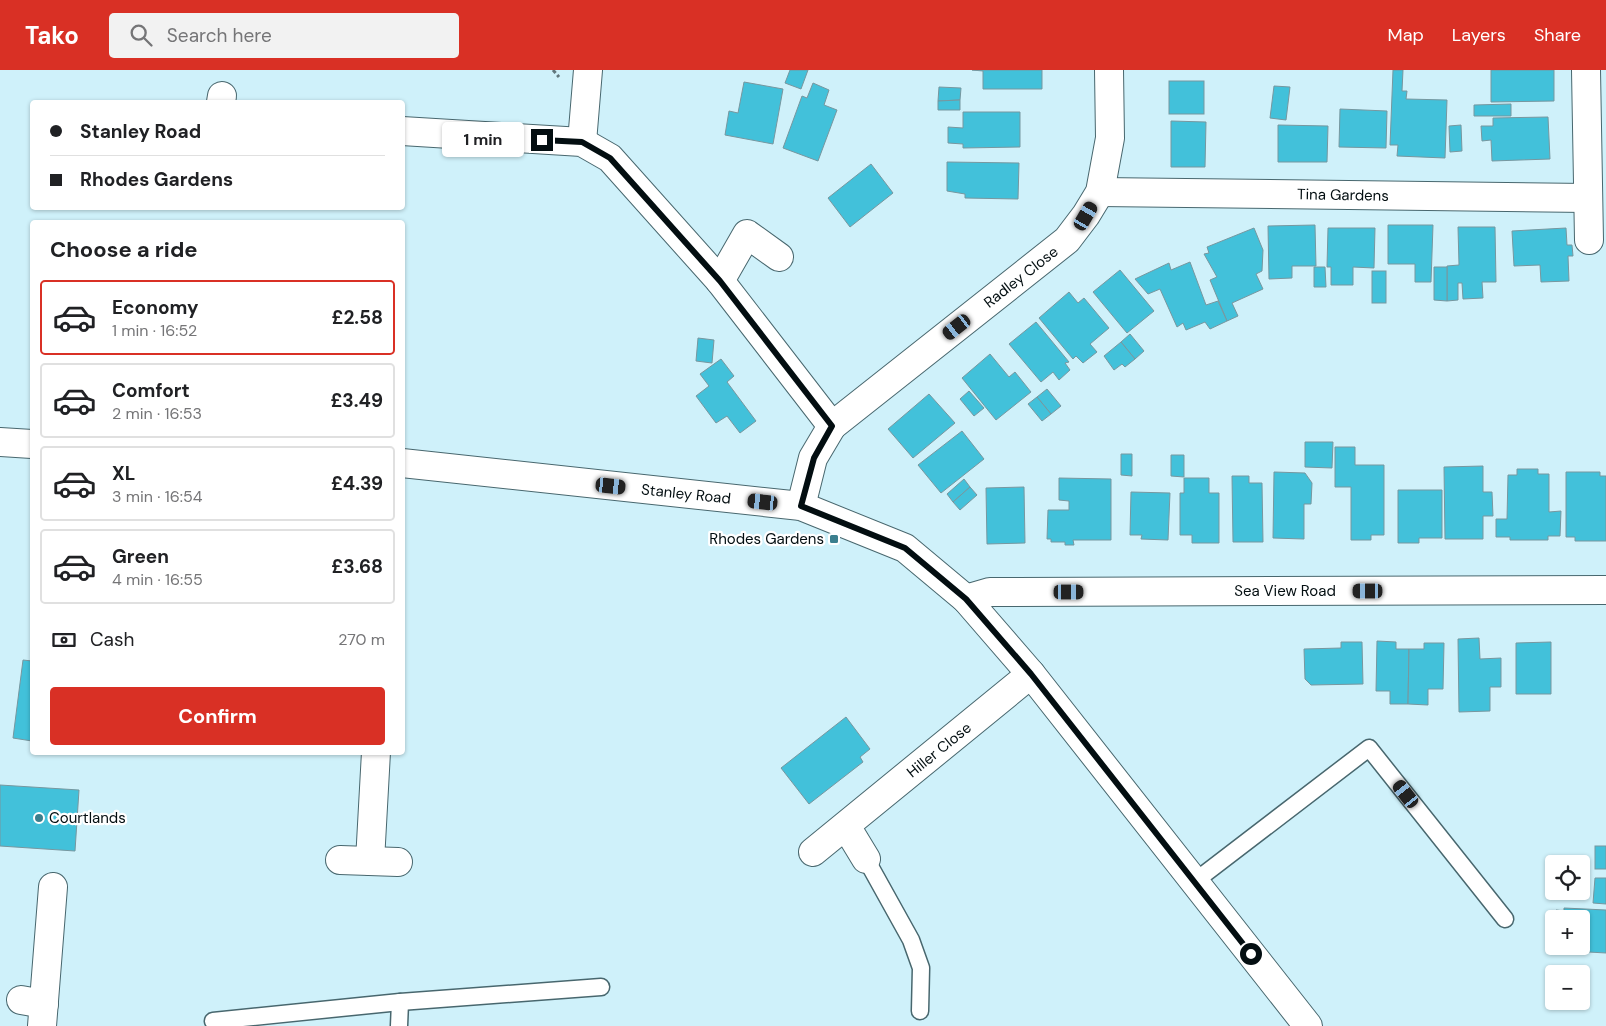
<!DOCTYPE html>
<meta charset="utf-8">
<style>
body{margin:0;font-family:"DM Sans",sans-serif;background:#f2f2f2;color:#202124;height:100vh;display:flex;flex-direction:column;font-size:19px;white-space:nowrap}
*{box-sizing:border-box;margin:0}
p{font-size:16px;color:#757577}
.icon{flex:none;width:28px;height:28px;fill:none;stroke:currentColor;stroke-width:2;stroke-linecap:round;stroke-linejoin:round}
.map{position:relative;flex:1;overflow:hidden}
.details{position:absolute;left:30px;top:150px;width:375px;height:535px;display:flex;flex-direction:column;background:#fff;border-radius:5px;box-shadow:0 1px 4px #0004}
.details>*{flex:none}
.hud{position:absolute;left:30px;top:30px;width:375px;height:110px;border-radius:5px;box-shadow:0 1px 4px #0004;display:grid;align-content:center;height:110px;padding:0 20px;background:#fff}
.tools{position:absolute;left:1545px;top:785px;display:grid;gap:10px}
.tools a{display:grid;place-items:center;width:45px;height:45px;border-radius:5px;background:#fff;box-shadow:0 1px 4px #0004;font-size:25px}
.end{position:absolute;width:22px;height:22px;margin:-11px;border:6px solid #030e11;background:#fff;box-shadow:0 0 0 2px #fff}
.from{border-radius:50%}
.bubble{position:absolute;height:35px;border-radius:5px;background:#fff;box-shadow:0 1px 4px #0004;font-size:16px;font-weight:700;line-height:35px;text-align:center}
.car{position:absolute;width:15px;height:30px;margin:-15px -8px;border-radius:6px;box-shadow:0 0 4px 1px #0007;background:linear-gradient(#222 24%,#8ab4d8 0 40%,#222 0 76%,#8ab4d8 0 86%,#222 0)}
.hud b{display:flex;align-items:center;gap:18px;height:48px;font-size:19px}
.hud b+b{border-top:1px solid #e0e0e0}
.hud i{width:12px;height:12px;background:#202124}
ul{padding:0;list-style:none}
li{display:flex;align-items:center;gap:15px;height:75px;margin:0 10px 8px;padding:0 10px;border:2px solid #e0e0e0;border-radius:5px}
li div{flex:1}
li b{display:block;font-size:19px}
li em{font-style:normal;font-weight:700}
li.active{border-color:#d93025}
li>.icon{width:45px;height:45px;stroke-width:1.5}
h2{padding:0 20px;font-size:22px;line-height:60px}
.pay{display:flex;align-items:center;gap:12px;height:55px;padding:0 20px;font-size:19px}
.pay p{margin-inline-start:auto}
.button{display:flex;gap:10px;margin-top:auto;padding:10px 20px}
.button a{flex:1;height:58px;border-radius:5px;background:#d93025;color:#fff;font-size:20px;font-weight:700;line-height:58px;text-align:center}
header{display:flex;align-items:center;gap:30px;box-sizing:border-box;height:70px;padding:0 25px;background:#d93025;color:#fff}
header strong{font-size:24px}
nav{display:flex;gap:28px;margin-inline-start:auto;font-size:18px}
.search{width:350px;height:45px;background:#f2f2f2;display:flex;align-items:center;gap:12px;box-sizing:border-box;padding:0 18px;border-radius:5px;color:#757577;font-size:19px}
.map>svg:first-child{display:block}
.building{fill:#42c1da;stroke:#77979f}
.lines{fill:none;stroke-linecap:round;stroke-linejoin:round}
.lane-casing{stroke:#48676e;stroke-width:19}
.street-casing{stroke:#48676e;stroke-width:30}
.path{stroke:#61777d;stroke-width:3;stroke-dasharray:4 2.5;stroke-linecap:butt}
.lane{stroke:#fff;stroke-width:16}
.street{stroke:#fff;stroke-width:28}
.route{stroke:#030e11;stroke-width:6}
.poi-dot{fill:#3b7f8e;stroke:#fff;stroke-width:2}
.labels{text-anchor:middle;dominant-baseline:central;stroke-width:4.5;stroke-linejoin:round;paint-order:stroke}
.street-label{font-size:15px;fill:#030e11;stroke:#fff}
.poi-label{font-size:15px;fill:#030e11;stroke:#fff;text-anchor:end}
</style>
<header>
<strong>Tako</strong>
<div class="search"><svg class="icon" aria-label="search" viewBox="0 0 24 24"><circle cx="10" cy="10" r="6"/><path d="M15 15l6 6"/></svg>Search here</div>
<nav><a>Map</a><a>Layers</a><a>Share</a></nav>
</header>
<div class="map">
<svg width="1606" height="956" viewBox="0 0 1606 956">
<rect width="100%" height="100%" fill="#cff1fa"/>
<g class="building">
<polygon points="790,0 808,0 801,19 785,13"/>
<polygon points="972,0 1042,0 1042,19 983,19 983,1"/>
<polygon points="1393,0 1403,0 1402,21 1407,21 1406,29 1447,30 1445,88 1397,86 1398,75 1390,75"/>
<polygon points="1491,0 1554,0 1554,31 1491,32"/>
<rect x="1169" y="11" width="35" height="33"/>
<polygon points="744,12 783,19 773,74 725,65 729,41 738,43"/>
<polygon points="813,13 829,20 824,35 837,40 818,91 783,78 802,26 807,28"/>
<polygon points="1274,16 1290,17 1286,50 1270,48"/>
<polygon points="939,17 961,18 960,30 938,31"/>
<polygon points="960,30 960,40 938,40 938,31"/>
<polygon points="1511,34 1511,46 1474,46 1474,35"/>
<polygon points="1340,39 1387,41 1386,78 1339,77"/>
<polygon points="963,42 1020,42 1020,77 963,78 963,74 948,73 948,57 963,58"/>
<polygon points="1548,47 1550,89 1492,91 1491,70 1482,71 1481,56 1493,56 1493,48"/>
<polygon points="1171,51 1206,52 1205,97 1171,97"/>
<polygon points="1278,55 1328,56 1327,92 1278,92"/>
<polygon points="1461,55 1462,81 1450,82 1449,56"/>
<polygon points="947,92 1019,93 1018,129 965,128 965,124 947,121"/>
<polygon points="871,94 893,123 850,157 828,128"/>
<polygon points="1315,155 1316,196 1292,196 1292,208 1269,209 1268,156"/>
<polygon points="1388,155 1433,155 1431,212 1415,212 1415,194 1388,194"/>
<polygon points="1458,157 1495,157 1496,212 1482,212 1483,228 1463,229 1462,213 1458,213 1458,230 1447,231 1447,196 1459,195"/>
<polygon points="1254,158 1263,180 1262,201 1256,204 1263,219 1232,233 1238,246 1227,251 1210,210 1217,207 1204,184 1209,183 1207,177"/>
<polygon points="1328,158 1375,158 1374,198 1353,197 1353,215 1331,215 1331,197 1327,197"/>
<polygon points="1566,158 1567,175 1572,175 1573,186 1568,186 1569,211 1541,212 1540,195 1514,196 1512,161"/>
<polygon points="1190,192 1206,235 1218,231 1227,251 1210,259 1205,252 1186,260 1183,253 1177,257 1160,219 1148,224 1135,209 1169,193 1171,200"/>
<polygon points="1314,197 1325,197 1326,217 1314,217"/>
<polygon points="1434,197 1447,197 1447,231 1434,230"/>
<polygon points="1120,200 1154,241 1127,263 1093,222"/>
<rect x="1372" y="201" width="14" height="32"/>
<polygon points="1069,222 1078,233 1084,228 1109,258 1090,274 1097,282 1083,293 1076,286 1073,289 1039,248"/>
<polygon points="1036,252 1069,292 1065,293 1070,300 1059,310 1053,302 1041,312 1009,274"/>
<polygon points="1130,264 1144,281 1135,289 1121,272"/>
<polygon points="698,268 714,270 712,293 696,291"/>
<polygon points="1121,272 1135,289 1125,297 1122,294 1114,300 1104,286"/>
<polygon points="990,284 1009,307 1015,302 1031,322 996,350 962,308"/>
<polygon points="721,289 734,306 727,312 756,351 740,363 727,346 716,353 696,326 709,316 700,304"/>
<polygon points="1047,319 1061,336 1051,344 1037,327"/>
<polygon points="969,321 984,338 974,346 960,329"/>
<polygon points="929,324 955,353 913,388 888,359"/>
<polygon points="1037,327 1051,344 1042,351 1028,334"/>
<polygon points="962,361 984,389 941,423 918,395"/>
<polygon points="1305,372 1333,372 1332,398 1305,397"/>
<polygon points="1335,377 1355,377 1355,395 1384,395 1384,465 1371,465 1371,470 1351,470 1351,417 1335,417"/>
<polygon points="1121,384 1132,384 1132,406 1121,405"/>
<polygon points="1171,385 1184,385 1184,407 1171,406"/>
<polygon points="1483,396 1483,422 1492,422 1493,446 1483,446 1483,469 1445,469 1444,397"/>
<polygon points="1517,399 1538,399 1538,404 1549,404 1549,442 1561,441 1560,466 1548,466 1548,470 1510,470 1510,467 1496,467 1496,449 1507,449 1508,405 1517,405"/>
<polygon points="1274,402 1305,403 1312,413 1311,434 1304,434 1304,469 1273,468"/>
<polygon points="1566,402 1600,402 1600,406 1606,406 1606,471 1575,471 1575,467 1566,467"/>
<polygon points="1232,406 1249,406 1249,413 1262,413 1263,472 1233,472"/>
<polygon points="1059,408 1111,409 1111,470 1073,470 1074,475 1065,475 1065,472 1051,472 1051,469 1047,469 1048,440 1069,440 1069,431 1059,430"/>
<polygon points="1184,408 1209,408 1209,423 1219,423 1219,473 1192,473 1192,465 1180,465 1180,423 1184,423"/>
<polygon points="964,409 970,417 953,432 947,424"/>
<polygon points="970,417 977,425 960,440 953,432"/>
<polygon points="1024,417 1025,473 987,474 986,418"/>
<polygon points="1398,420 1442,420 1442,468 1419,468 1419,473 1398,473"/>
<polygon points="1131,422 1170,423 1168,470 1141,469 1142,465 1130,465"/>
<polygon points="1479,568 1480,589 1501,588 1501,617 1490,617 1490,641 1459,642 1458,569"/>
<polygon points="1377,571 1396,572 1396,579 1409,579 1408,634 1390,634 1390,621 1376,621"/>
<polygon points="1341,572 1362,572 1363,614 1311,615 1305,609 1304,579 1341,578"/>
<polygon points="1551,572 1551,624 1516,624 1516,573"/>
<polygon points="1424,573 1444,573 1443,619 1428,619 1428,635 1408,634 1409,579 1424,579"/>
<polygon points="23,590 32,591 32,671 13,668"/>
<polygon points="846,647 870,679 860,687 863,692 809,734 781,698"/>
<polygon points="0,715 79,720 75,781 0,776"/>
<rect x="1595" y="776" width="11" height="23"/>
<polygon points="1595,808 1606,808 1606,834 1593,833"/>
<polygon points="1564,838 1606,840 1606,883 1554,880 1554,876 1581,876 1581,849 1555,849 1556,840 1564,841"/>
</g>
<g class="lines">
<defs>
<g id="lane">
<polyline points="866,789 911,870 921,898 920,941"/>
<polyline points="1194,812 1369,678 1505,849"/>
<polyline points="213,951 400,932 601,917"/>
<polyline points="399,956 400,932"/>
</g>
<g id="street">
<polyline points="1586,0 1589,170"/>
<polyline points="221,32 222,26"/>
<polyline points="402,61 582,72 610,88 720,211 832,356 813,388 801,436"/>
<polyline points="582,72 588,0"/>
<polyline points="1100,122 1587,128"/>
<polyline points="720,211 747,164 779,187"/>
<polyline points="832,356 1067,170 1086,145 1100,122 1110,68 1109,0"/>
<polyline points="0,372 32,374"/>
<polyline points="402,393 801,436 905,478 966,529 1031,604 1308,956"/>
<polyline points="966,529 990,522 1606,520"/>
<polyline points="846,756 866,789"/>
<polyline points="813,782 1031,604"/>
<polyline points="340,790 398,792"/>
<polyline points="370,791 376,682"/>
<polyline points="21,930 44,934"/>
<polyline points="42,956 53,817"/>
</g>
</defs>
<use href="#lane" class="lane-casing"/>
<use href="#street" class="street-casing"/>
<polyline class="path" points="553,0 559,7"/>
<use href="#lane" class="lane"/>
<use href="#street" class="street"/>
</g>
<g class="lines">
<polyline class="route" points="542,70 582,72 610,88 720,211 832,356 814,388 801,436 905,478 966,529 1031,604 1251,884"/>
</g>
<g class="poi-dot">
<rect x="829" y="464" width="10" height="10" rx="2.5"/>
<circle cx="39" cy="748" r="5"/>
</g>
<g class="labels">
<g class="street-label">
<text transform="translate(1343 125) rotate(1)">Tina Gardens</text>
<text transform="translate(1021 207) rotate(-38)">Radley Close</text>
<text transform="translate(686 424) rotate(6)">Stanley Road</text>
<text x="1285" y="521">Sea View Road</text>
<text transform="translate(939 680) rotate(-39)">Hiller Close</text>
</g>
<g class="poi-label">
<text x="824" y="469">Rhodes Gardens</text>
<text x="49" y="748" text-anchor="start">Courtlands</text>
</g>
</g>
</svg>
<div class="tools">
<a><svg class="icon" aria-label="locate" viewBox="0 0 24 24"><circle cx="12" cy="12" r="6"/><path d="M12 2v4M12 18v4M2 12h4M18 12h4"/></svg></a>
<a>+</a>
<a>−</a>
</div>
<i class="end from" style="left:1251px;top:884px"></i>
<i class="end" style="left:542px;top:70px"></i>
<div class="bubble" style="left:442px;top:52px;width:82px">1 min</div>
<i class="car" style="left:1086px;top:146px;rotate:30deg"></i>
<i class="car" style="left:957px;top:257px;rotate:232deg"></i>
<i class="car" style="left:611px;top:416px;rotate:96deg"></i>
<i class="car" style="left:763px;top:432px;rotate:276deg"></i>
<i class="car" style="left:1368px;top:521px;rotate:270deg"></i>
<i class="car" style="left:1069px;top:522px;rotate:90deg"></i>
<i class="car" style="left:1406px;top:724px;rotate:322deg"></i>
<div class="hud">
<b><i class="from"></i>Stanley Road</b>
<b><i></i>Rhodes Gardens</b>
</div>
<section class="details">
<h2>Choose a ride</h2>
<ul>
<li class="active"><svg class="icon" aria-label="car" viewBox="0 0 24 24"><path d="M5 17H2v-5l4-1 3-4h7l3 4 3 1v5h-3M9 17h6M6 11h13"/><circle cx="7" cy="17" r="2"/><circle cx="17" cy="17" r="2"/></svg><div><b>Economy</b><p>1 min · 16:52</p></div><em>£2.58</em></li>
<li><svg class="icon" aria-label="car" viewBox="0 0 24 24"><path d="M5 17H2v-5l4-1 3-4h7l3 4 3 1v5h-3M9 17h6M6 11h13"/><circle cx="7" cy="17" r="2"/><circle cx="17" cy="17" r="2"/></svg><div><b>Comfort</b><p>2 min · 16:53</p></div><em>£3.49</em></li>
<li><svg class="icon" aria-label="car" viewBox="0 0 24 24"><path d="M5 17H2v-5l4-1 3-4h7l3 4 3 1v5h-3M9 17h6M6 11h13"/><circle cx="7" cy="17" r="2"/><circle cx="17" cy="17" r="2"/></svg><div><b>XL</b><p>3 min · 16:54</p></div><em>£4.39</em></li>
<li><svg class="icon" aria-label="car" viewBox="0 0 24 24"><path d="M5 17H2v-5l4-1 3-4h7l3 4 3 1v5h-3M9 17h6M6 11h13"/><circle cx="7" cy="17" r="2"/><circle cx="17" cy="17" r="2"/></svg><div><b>Green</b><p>4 min · 16:55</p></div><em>£3.68</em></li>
</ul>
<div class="pay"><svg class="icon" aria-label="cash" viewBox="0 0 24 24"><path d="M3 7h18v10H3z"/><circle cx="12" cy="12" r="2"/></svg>Cash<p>270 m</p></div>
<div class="button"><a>Confirm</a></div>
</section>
</div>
